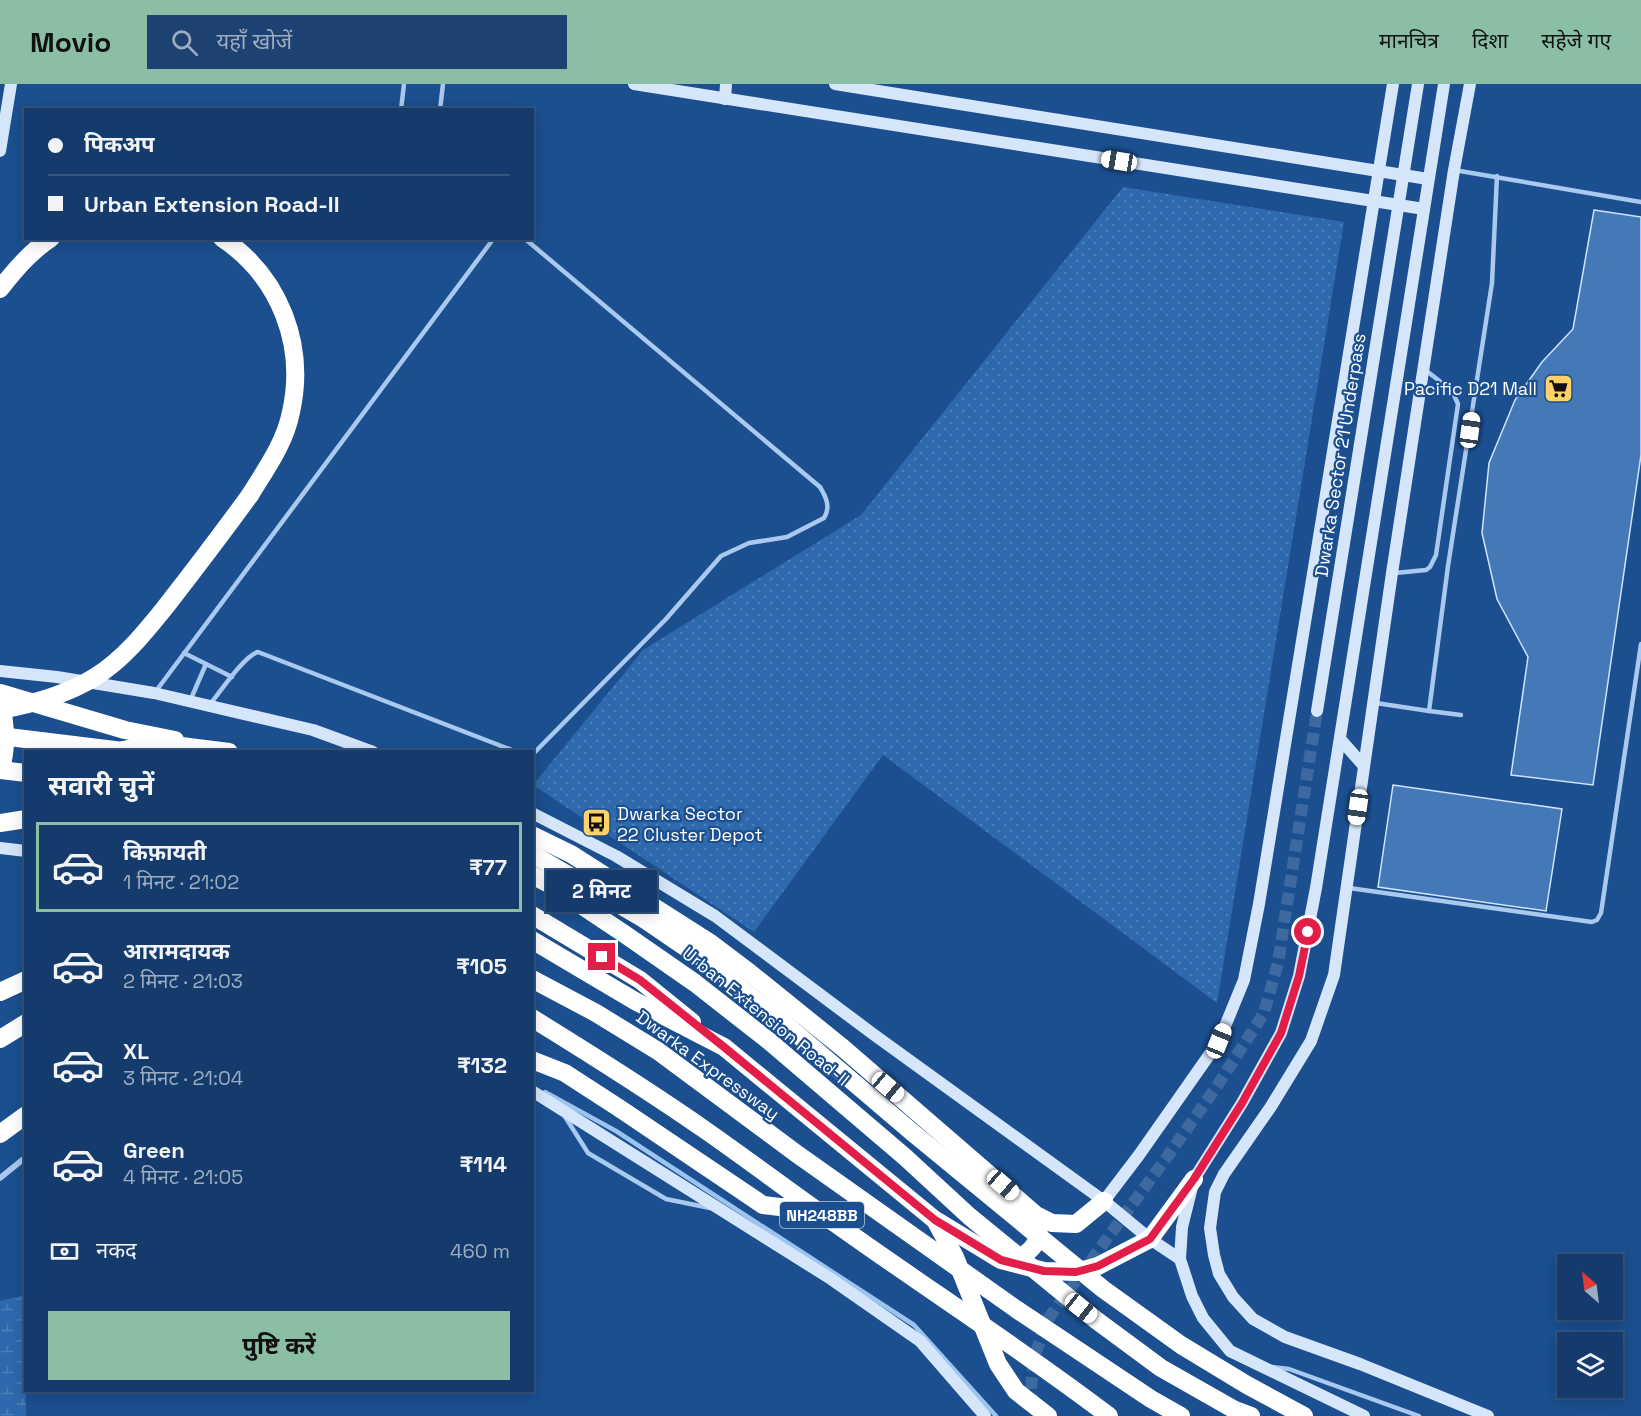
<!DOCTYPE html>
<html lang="hi">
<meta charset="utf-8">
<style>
body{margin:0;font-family:"Space Grotesk","Noto Sans Devanagari",sans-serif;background:#1d4271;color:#f1f3f6;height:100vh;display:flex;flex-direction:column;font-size:22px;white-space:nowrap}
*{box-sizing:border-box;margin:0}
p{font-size:20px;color:#9dadc1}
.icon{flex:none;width:33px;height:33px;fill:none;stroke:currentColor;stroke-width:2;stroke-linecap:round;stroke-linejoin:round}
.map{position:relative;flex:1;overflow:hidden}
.drawer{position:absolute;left:24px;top:666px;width:510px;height:642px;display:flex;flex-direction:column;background:#143b6b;border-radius:0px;box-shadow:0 3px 15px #0003,0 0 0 2px #33557e}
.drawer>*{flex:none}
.top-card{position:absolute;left:24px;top:24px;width:510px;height:132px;border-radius:0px;box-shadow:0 3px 15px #0003,0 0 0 2px #33557e;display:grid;align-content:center;height:132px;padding:0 24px;background:#143b6b}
.needle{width:39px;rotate:332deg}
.fabs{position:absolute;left:1557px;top:1170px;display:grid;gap:12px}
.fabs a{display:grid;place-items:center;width:66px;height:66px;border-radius:0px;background:#143b6b;box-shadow:0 3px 15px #0003,0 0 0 2px #33557e;font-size:30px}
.end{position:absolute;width:27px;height:27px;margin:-14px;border:8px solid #e11d48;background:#fff;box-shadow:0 0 0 3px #fff}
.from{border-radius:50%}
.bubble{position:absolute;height:42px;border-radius:0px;background:#143b6b;box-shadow:0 3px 15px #0003,0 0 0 2px #33557e;font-size:20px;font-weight:700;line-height:42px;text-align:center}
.car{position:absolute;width:18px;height:36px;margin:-18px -9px;border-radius:8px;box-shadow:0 0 4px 2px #0007;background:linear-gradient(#fff 24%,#345 0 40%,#fff 0 76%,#345 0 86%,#fff 0)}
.top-card b{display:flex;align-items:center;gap:21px;height:57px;font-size:22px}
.top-card b+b{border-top:2px solid #33557e}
.top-card i{width:15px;height:15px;background:#f1f3f6}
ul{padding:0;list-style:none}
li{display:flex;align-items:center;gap:18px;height:90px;margin:0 12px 9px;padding:0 12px;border:3px solid transparent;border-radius:0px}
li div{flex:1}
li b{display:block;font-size:22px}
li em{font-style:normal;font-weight:700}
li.selected{border-color:#8abfa5}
li>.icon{width:54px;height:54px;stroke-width:1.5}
h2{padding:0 24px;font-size:27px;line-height:72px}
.pay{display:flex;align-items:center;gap:15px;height:66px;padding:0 24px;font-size:22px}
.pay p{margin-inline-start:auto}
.primary-button{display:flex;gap:12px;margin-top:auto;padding:12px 24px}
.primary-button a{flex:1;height:69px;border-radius:0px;background:#8abfa5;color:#111;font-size:24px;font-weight:700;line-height:69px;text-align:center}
header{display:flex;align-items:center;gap:36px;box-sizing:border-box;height:84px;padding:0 30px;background:#8abfa5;color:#111}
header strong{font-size:28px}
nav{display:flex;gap:33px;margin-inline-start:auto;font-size:21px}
.search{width:420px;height:54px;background:#1d4271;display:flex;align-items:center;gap:15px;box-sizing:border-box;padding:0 21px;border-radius:0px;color:#9dadc1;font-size:22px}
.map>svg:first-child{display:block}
.green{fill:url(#green-dots)}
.wetland{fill:url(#wetland-marsh)}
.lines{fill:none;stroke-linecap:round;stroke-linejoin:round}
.stream{stroke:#9cc4f0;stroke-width:4.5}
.building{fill:#4478b7;stroke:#cfe3fa;stroke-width:1.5}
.secondary-tunnel{stroke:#3d69a0;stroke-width:12;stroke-dasharray:12 6;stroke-linecap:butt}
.lane{stroke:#a9c9ee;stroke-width:4.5}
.street{stroke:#a9c9ee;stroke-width:6}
.secondary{stroke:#d6e6fa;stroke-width:12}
.highway{stroke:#fff;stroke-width:18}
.highway-bridge{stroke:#fff;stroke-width:18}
.route{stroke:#e11d48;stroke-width:8}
.labels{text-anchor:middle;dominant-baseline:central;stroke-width:4.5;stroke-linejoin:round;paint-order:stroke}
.shield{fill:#1b4f8f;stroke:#bbcadd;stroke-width:1.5}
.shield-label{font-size:16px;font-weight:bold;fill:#fff}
.poi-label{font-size:18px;fill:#fff;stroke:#1b4f8f;text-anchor:end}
.street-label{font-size:18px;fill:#fff;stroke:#1b4f8f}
</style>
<header>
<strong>Movio</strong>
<div class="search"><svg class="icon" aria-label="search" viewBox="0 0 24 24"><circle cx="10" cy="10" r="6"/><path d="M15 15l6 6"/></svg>यहाँ खोजें</div>
<nav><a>मानचित्र</a><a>दिशा</a><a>सहेजे गए</a></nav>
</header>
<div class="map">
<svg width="1641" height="1332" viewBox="0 0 1641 1332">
<defs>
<pattern id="green-dots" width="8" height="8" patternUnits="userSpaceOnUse" patternTransform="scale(1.5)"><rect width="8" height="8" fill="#2e69ad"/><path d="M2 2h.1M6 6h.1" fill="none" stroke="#4d80b9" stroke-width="1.8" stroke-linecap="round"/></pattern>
<pattern id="wetland-marsh" width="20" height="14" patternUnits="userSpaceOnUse" patternTransform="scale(1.5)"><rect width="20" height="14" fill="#2e69ad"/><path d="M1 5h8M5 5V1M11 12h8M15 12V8" fill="none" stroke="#4d80b9"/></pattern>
</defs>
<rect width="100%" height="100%" fill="#1b4f8f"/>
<polygon class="green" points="1123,103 1344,138 1217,919 883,671 754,848 533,701 643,566 861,431"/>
<polygon class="wetland" points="25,1211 26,1332 0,1332 0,1217"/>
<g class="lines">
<polyline class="stream" points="545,1008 616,1047 914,1241 996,1332"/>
</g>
<g class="building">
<polygon points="1594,126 1641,133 1641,371 1593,701 1511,691 1528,573 1497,515 1482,449 1489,379 1515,316 1542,278 1573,245"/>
<polygon points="1393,701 1562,725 1546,827 1378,803"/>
</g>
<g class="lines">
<polyline class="secondary-tunnel" points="1033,1323 1031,1303 1033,1285 1036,1268 1048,1235 1167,1073 1219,999 1264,929 1278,879 1317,627"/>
<g class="lane">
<polyline points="401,26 404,0"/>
<polyline points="440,26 443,0"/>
<polyline points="1454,86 1641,118"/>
<path d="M524,154L820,403C826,413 831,423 824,434L787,453L749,459L721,472L666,535L532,671"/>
<polyline points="1395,489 1426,486 1430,483 1436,471 1458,320 1454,311 1446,302 1424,285"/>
<polyline points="184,569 232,593"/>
<polyline points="156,607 494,154"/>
<polyline points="190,617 206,580"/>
<path d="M211,619C221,607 244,572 258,568L517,668"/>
<polyline points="1376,619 1429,627 1448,482 1492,199 1497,92"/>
<polyline points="1429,627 1461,631"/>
<polyline points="1349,804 1592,838 1597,836 1601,829 1641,560"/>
<polyline points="564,1031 588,1069 666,1115 710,1124"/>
<polyline points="1272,1283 1289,1285 1419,1332"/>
</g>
<polyline class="street" points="0,1094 26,1073"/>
<g class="secondary">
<polyline points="634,0 1424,125"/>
<polyline points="835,0 1428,95"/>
<polyline points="1470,0 1454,86 1392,489 1334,891 1311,957 1270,1024 1224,1090 1215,1108 1210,1144 1214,1171 1219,1190 1233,1213 1253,1235 1285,1253 1360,1280 1488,1332"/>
<polyline points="725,15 726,0"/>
<polyline points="0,67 11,0"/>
<polyline points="0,587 57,593 154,609 313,646 373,668"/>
<polyline points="1317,627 1418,0"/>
<polyline points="1340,655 1364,682"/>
<polyline points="532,729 616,772 715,832 873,950 1104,1117 1150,1155 1180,1175"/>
<polyline points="0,764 26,767"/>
<polyline points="532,1007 831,1195 920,1257 985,1332"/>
<polyline points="1104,1117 1139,1071 1219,957 1244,896 1259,820 1393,0"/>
<polyline points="1364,1332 1230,1267 1203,1234 1192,1212 1180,1175 1182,1143 1194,1095 1242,1019 1281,949 1299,892 1316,804 1444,0"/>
</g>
<g class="highway">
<path d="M222,154C280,193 306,261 291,328C285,359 266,385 250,411"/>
<path d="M0,205C15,186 30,168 51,154"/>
<polyline points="0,609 125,646 175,656"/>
<path d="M0,686C9,662 4,635 0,611"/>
<polyline points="0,739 26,735"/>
<polyline points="532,751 571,770 709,858 750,889 843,964 1036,1131 1052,1139 1076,1140 1104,1117"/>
<polyline points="532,770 644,835"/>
<polyline points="532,831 640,896 692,938"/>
<polyline points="532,856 635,917 724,963 935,1136 955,1173 998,1280 1016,1307 1048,1332"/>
<polyline points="0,908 26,896"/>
<polyline points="0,955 26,939"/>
<polyline points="532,976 565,989 619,1024 763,1121 780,1123 811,1123"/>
<polyline points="0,1050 26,1031"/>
<polyline points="937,1137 1001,1176 1044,1187 1076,1188 1098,1182 1150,1155 1194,1095"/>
<path d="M1013,1179C1029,1168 1042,1160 1038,1138"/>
</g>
<g class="highway-bridge">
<path d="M0,626C33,620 66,611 95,593C124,575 146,547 167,521C195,485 223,448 250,411"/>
<polyline points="0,652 131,668"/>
<polyline points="123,666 157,659 229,668"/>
<polyline points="0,686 26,689"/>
<polyline points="532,791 551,801 623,849 695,899 769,957 905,1073 969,1132 1096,1236 1161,1284 1235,1326 1251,1332"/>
<polyline points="644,835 713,882 784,939 913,1049 1103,1205 1181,1261 1247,1301 1304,1332"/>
<polyline points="532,895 596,929 658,967 797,1070 1016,1225 1151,1315 1181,1332"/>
<path d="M532,934C592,971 651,1008 708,1048C755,1081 801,1116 849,1149C935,1210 1025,1268 1109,1332"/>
</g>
</g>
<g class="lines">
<polyline class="route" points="602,873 640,896 724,963 935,1136 1001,1176 1044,1187 1076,1188 1098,1182 1150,1155 1194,1095 1242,1019 1281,949 1299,892 1308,848"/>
</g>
<defs>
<symbol id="supermarket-square" viewBox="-11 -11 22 22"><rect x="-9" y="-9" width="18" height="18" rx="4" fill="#ffd166" stroke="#1b4f8f"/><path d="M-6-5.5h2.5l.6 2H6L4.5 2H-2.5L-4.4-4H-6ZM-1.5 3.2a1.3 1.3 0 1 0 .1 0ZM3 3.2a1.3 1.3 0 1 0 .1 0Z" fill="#111"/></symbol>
<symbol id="bus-square" viewBox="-11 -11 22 22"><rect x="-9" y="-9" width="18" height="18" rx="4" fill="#ffd166" stroke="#1b4f8f"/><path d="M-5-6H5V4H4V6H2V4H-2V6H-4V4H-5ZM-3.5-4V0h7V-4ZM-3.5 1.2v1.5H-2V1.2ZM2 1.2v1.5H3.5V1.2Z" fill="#111"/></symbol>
</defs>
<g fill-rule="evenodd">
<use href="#supermarket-square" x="1542" y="288" width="33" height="33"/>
<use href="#bus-square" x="580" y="722" width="33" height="33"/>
</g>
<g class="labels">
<rect class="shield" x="780" y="1118" width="84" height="26" rx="4.5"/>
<g class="shield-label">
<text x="822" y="1131">NH248BB</text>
</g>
<g class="poi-label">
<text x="1537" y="304">Pacific D21 Mall</text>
<text x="617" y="729" text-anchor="start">Dwarka Sector<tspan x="617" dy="21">22 Cluster Depot</tspan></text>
</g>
<g class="street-label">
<text transform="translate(1340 371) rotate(-81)">Dwarka Sector 21 Underpass</text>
<text transform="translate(766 932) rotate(39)">Urban Extension Road-II</text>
<text transform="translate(708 981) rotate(36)">Dwarka Expressway</text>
</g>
</g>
</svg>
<div class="fabs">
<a><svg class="needle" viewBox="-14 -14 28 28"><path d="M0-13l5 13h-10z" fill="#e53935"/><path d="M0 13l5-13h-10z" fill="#9dadc1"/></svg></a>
<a><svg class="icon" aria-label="layers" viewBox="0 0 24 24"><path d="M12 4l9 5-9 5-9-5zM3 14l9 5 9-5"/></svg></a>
</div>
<i class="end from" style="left:1308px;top:848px"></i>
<i class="end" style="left:602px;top:873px"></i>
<div class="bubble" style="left:546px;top:786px;width:111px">2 मिनट</div>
<i class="car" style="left:1119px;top:77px;rotate:279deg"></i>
<i class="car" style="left:1470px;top:346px;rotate:8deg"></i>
<i class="car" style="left:1358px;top:723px;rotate:188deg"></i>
<i class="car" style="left:1219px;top:957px;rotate:22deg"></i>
<i class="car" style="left:888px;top:1003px;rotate:130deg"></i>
<i class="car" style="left:1003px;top:1101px;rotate:131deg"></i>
<i class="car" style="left:1081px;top:1224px;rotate:129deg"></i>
<div class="top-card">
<b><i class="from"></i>पिकअप</b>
<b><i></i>Urban Extension Road-II</b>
</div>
<section class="drawer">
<h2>सवारी चुनें</h2>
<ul>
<li class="selected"><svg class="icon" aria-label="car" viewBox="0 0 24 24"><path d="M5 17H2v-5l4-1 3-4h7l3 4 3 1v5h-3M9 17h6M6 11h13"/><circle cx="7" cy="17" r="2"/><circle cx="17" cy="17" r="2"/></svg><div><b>किफ़ायती</b><p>1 मिनट · 21:02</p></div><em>₹77</em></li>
<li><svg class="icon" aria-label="car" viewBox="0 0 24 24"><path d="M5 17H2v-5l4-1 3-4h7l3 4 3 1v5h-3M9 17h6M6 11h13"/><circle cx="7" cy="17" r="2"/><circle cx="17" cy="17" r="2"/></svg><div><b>आरामदायक</b><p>2 मिनट · 21:03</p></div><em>₹105</em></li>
<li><svg class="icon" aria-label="car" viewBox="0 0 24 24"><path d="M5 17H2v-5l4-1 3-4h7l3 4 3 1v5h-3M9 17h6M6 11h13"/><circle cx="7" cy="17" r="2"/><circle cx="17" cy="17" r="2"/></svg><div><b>XL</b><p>3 मिनट · 21:04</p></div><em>₹132</em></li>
<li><svg class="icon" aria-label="car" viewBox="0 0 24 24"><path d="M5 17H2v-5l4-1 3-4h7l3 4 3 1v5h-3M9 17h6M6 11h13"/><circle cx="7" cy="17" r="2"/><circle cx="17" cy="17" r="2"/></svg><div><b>Green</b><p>4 मिनट · 21:05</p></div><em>₹114</em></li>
</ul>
<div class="pay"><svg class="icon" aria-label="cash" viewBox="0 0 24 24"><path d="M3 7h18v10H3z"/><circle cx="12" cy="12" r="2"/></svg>नकद<p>460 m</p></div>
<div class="primary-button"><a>पुष्टि करें</a></div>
</section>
</div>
